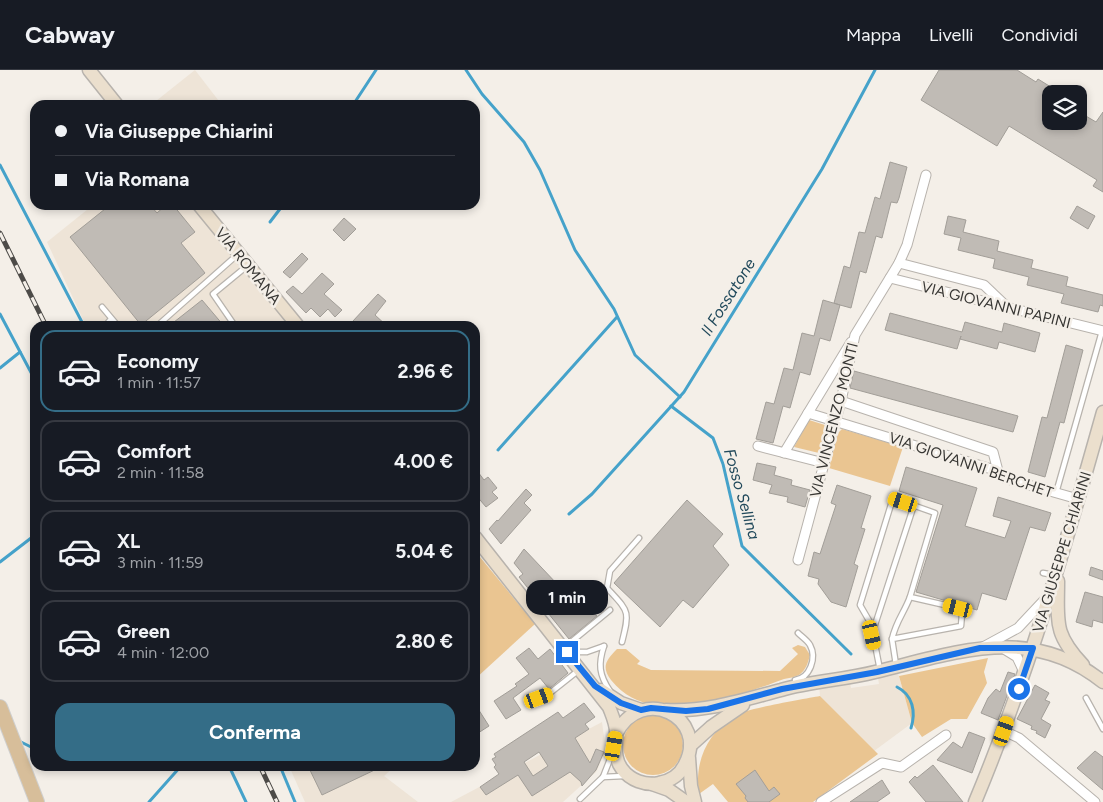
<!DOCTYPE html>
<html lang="it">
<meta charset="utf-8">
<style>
body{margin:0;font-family:Figtree,sans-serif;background:#20242c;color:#f1f3f6;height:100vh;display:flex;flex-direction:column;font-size:19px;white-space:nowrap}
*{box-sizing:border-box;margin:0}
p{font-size:16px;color:#9ea1a6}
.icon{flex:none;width:28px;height:28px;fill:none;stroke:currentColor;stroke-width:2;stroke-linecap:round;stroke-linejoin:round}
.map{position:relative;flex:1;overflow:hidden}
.sheet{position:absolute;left:30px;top:251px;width:450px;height:450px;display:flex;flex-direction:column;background:#171b24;border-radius:15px;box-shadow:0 2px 8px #0003}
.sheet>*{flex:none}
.hud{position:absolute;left:30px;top:30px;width:450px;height:110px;border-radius:15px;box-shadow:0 2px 8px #0003;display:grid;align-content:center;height:110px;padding:0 25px;background:#171b24}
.fabs{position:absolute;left:1042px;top:15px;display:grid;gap:10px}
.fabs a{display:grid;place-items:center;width:45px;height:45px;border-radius:10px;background:#171b24;box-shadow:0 2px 8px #0003;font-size:25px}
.end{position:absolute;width:22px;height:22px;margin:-11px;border:6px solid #1a73e8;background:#fff;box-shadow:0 0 0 2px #fff}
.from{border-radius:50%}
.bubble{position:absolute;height:35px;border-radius:15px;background:#171b24;box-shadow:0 2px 8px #0003;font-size:16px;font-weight:700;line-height:35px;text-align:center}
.car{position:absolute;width:15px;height:30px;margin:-15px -8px;border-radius:6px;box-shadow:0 0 4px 1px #0007;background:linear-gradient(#f5c518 24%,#345 0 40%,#f5c518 0 76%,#345 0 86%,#f5c518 0)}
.hud b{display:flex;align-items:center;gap:18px;height:48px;font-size:19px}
.hud b+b{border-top:1px solid #363941}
.hud i{width:12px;height:12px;background:#f1f3f6}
ul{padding:9px 0 0;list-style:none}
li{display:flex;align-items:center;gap:15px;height:82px;margin:0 10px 8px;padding:0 15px;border:2px solid #363941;border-radius:15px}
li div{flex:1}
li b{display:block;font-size:19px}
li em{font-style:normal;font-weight:700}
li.active{border-color:#346d87}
li>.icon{width:45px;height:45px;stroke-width:1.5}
.action{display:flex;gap:10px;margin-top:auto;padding:10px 25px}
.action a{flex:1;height:58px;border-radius:15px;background:#346d87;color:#fff;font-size:20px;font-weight:700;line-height:58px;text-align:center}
header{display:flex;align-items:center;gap:30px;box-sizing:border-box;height:70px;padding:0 25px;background:#171b24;border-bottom:1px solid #363941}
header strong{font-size:24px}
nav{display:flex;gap:28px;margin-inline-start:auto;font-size:18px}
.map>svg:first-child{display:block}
.built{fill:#eee4d7}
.green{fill:#eac591}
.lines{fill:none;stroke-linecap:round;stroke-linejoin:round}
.stream{stroke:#45a2ca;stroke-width:3}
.building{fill:#c0bbb5;stroke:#a29e98;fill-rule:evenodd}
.lane-casing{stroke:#b8b3ad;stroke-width:7}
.street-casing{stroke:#b8b3ad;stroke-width:11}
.secondary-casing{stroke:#b8b3ad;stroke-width:15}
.primary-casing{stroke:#cfcfce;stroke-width:16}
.lane{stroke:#fff;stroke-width:4.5}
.street{stroke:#fff;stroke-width:9}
.secondary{stroke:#ebdfcd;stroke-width:12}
.primary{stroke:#d7be9a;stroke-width:14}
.rail-casing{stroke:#4d4b48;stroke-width:5}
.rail{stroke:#f4efe8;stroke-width:3;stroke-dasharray:9;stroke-linecap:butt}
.route{stroke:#1a73e8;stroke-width:6}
.labels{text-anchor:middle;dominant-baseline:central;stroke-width:5;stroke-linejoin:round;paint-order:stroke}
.street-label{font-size:15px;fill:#383734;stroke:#f4efe8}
.water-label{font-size:16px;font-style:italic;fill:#21495b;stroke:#f4efe8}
</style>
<header>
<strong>Cabway</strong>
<nav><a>Mappa</a><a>Livelli</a><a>Condividi</a></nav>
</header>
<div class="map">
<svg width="1103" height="732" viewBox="0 0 1103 732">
<rect width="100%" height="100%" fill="#f4efe8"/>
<g class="built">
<polygon points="195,0 222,35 151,35"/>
<polygon points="93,135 199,135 298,256 86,256 47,172"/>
<polygon points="896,596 912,653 874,681 820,626 819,613 849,608 851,618 879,614 877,602"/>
<polygon points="602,652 606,681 596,702 563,732 451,732"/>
<polygon points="289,696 395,696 384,706 418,732 305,732"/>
</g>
<g class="green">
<polygon points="809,350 828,356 819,383 794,377"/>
<polygon points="842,359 903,377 890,416 829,398 838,363"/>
<polygon points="475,481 535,554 475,609"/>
<path d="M798,575L805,577L810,585C808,593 806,600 799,605C795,607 789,608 784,609C753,621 690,642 657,636C638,632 624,626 611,610C601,597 606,590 617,579H626L640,591L637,594L651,600L780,601L798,584L792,578Z"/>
<polygon points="988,588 984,602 987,613 967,649 951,649 922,667 912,653 899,606"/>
<path d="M820,626L878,684L813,732H728L713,714L699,724C694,692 707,664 734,646C744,639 804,629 820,626Z"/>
<circle cx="653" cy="675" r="30"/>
</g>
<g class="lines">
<g class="stream">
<polyline points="466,0 482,24 524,72 540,100 575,180 614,239 635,285 680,327"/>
<polyline points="353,35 376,0"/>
<polyline points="0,95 84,256"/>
<polyline points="270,152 283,135"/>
<polyline points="0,244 35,310"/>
<polyline points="0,298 20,282"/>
<polyline points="671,336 713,368 723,394 742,476 851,584"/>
<polyline points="498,380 617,247"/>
<polyline points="569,444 592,424 684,322 822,99 875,0"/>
<polyline points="0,492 35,465"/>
<path d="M897,617C913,625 916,642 911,658"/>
<polyline points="19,671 35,679"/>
<polyline points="229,696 246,732"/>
<polyline points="280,696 295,732"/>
<polyline points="149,732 181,696"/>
</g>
</g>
<g class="building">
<polygon points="939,0 1017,0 1036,12 1038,9 1062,24 1049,24 1051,25 1051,51 1079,51 1079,42 1096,52 1103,42 1103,122 1093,116 1097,110 1009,56 997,76 921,30"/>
<polygon points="890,92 907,97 899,128 897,133 891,132 882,168 876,166 866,203 860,201 851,238 840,235 830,271 820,268 810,305 800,302 790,338 783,336 773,373 756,369 766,332 774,334 784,298 793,300 802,263 814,266 823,230 840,235 834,233 844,196 850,198 859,162 865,163 875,127 880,129"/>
<polygon points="110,135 150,135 157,143 166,135 173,135 195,162 181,173 205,203 141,255 70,167"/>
<polygon points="1077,136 1095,146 1088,159 1070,148"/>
<polygon points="948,146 966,150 963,162 999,171 997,181 1033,190 1031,198 1068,207 1066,216 1103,225 1103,236 1100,235 1098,242 1061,233 1064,224 1027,215 1029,207 993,198 995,189 958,180 961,168 944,164"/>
<polygon points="344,148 356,159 344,171 333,160"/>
<polygon points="302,183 308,189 290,208 283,202"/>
<polygon points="322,203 334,214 324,224 342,240 335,247 328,239 320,247 311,238 306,243 286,222 293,216 302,224"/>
<polygon points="378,224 386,231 375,245 387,256 358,256 353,251"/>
<polygon points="202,230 224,256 169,256"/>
<polygon points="890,243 962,262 965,252 1002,262 1004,253 1040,263 1035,282 999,272 997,279 960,269 961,266 957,279 885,260"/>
<polygon points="1066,275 1083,280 1064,353 1060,352 1045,407 1028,402 1042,347 1047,348"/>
<polygon points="854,301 1018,346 1013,362 850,318"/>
<polygon points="757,393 776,397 774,405 792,410 791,415 810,420 805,437 787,432 788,427 769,423 772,415 753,410"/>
<polygon points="906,397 977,418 965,456 1005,468 1011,451 993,446 998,427 1051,443 1045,461 1030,457 1006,530 982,523 977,540 916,522 943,435 899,421"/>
<polygon points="475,398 484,410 488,407 497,418 492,422 498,428 486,437 475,424"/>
<polygon points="837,415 871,426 861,458 865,459 854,494 858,496 846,537 831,532 818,514 819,509 808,506 814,482 820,484 836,435 831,433"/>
<polygon points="526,419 532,425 524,433 531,440 501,474 489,459 497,450 498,451"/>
<polygon points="687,430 723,464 713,476 729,495 693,538 683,530 660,557 614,513"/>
<polygon points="524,479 558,515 560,512 567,520 574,515 580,523 586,518 600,537 593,543 597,546 569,569 519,507 523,504 514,493"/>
<polygon points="1091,497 1103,501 1103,510 1089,505"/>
<polygon points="1085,522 1103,527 1103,553 1093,550 1092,557 1076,552"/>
<polygon points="529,578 538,589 550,579 568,603 549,619 540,608 513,628 521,640 506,649 494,631 517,616 515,614 529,604 516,588"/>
<polygon points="1008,602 1015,604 998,650 981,643 988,628 996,619 1000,622"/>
<polygon points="1035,615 1049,623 1045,630 1050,632 1041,649 1051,655 1045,668 1036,663 1037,661 1031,659 1032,656 1017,649"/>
<path d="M584,633L595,647L585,654L589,659L575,668L590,693L596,679L604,682L596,700L582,716L581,712L570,702L532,726L518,705L486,725L480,717L499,704L494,697L496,695L492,689L496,687L494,684L558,642L563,648ZM539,682L548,696L533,706L524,692Z"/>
<polygon points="475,634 489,656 475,665"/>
<polygon points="969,662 985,668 972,703 937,690 953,672 962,678"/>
<polygon points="1095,681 1103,687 1103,720 1077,698"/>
<polygon points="933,695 947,712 963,732 926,732 909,712 915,706 917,708"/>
<polygon points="308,696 383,696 322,725"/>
<polygon points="755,700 769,721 774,717 780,724 769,732 748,732 745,728 746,726 736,714"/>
<polygon points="882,710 890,723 877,732 850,732"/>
</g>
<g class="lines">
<defs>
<g id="lane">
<polyline points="102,237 118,256"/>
<polyline points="105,256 111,249"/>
<polyline points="157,256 237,185"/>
<polyline points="235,256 213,224 247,196"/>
<polyline points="1056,423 1102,261"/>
<polyline points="1043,503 1054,505"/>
<polyline points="872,564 914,435"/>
<path d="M892,569C896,551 904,543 910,527"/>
<path d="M622,572C630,540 629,542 607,518L610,501L639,468"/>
<path d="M604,576C598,594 599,605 610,621"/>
<polyline points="565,577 610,540"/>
<polyline points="569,582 587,582 604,576"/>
<polyline points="880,600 871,554 860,535 893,428 935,443 910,527 958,538 962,544 961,556 892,569 896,595"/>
<path d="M795,610C810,608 817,588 810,575C807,570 802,567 798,563"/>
<polyline points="539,627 550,623 579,600"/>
<polyline points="1086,628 1103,659"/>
<polyline points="603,707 624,706"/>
<polyline points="580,729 603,707 612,684"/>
</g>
<g id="street">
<polyline points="899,193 984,215 1006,236"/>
<polyline points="890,208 1103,261"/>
<polyline points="851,272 808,343 998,401 1004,408 1078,429"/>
<polyline points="841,331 993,382 998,401"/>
<polyline points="758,376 824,393"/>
<polyline points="784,383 808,343"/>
<polyline points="798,490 841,331 855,265 899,193 907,175 926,105"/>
<polyline points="983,577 1018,558 1047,527"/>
<polyline points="1004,579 1017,587 1024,602"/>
<polyline points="1004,661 1019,668 1095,732"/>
<polyline points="821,732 882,693 901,697 946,665"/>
</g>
<g id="secondary">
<polyline points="89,0 117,35"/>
<polyline points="199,135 298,256"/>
<path d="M475,467L609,637C612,645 616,653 616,662C617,676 613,687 622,699C630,710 645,716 659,713C670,711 680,705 685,694C709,648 642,613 616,664"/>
<path d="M1058,511C1058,552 1053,563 1083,595"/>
<polyline points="601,620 621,633 641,640"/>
<path d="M666,640C707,642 743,630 781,620C812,611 844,610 875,602C955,583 1030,553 1103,612"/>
<polyline points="690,676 711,657 743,635"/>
<polyline points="689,688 691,716 695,732"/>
<polyline points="652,714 669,720 686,732"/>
<path d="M975,732C1028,605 1066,474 1103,342"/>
</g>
<polyline id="primary" points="0,637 37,732"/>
</defs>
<use href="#lane" class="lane-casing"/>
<use href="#street" class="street-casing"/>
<use href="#secondary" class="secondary-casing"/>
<use href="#primary" class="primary-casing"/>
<use href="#lane" class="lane"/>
<use href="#street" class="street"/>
<use href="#secondary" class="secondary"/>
<use href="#primary" class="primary"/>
<defs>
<g id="rail">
<polyline points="0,163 46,256"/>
<polyline points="260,696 277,732"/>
</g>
</defs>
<use href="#rail" class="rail-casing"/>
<use href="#rail" class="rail"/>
</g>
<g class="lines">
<polyline class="route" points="567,582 595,616 621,633 641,640 651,638 686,641 708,639 782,619 877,602 980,578 1033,578 1019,619"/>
</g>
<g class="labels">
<g class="street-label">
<text transform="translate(248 196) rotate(51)">VIA ROMANA</text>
<text transform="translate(996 235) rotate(14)">VIA GIOVANNI PAPINI</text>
<text transform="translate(834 350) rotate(-76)">VIA VINCENZO MONTI</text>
<text transform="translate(971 395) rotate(19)">VIA GIOVANNI BERCHET</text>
<text transform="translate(1062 482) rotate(-73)">VIA GIUSEPPE CHIARINI</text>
</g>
<g class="water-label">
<text transform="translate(728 227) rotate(-58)">Il Fossatone</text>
<text transform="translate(742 424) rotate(74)">Fosso Sellina</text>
</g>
</g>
</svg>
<div class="fabs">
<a><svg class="icon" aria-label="layers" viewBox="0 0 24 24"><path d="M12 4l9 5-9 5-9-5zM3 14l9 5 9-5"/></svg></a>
</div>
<i class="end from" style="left:1019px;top:619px"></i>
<i class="end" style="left:567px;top:582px"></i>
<div class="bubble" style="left:526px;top:510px;width:82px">1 min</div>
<i class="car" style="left:903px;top:432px;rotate:288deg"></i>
<i class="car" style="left:958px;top:538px;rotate:284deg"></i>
<i class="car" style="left:872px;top:565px;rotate:167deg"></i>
<i class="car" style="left:539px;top:628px;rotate:70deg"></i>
<i class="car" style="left:1004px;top:661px;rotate:19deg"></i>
<i class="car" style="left:614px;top:676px;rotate:10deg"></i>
<div class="hud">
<b><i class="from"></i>Via Giuseppe Chiarini</b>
<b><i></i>Via Romana</b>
</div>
<section class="sheet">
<ul>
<li class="active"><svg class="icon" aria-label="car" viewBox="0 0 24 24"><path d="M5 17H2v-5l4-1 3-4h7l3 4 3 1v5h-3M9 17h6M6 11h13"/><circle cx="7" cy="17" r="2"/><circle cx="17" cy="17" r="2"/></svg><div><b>Economy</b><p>1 min · 11:57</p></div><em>2.96 €</em></li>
<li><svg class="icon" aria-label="car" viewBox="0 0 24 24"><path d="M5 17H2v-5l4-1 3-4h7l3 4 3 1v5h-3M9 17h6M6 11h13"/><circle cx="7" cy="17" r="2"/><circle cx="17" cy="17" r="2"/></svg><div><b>Comfort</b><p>2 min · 11:58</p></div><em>4.00 €</em></li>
<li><svg class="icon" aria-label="car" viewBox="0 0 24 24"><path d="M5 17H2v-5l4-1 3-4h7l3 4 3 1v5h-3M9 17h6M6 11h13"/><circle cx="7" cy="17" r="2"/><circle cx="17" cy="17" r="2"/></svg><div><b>XL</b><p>3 min · 11:59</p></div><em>5.04 €</em></li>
<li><svg class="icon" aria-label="car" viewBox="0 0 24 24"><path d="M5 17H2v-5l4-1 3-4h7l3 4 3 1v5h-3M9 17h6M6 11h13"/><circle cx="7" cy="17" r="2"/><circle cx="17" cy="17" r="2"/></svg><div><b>Green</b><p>4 min · 12:00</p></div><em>2.80 €</em></li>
</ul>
<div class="action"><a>Conferma</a></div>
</section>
</div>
